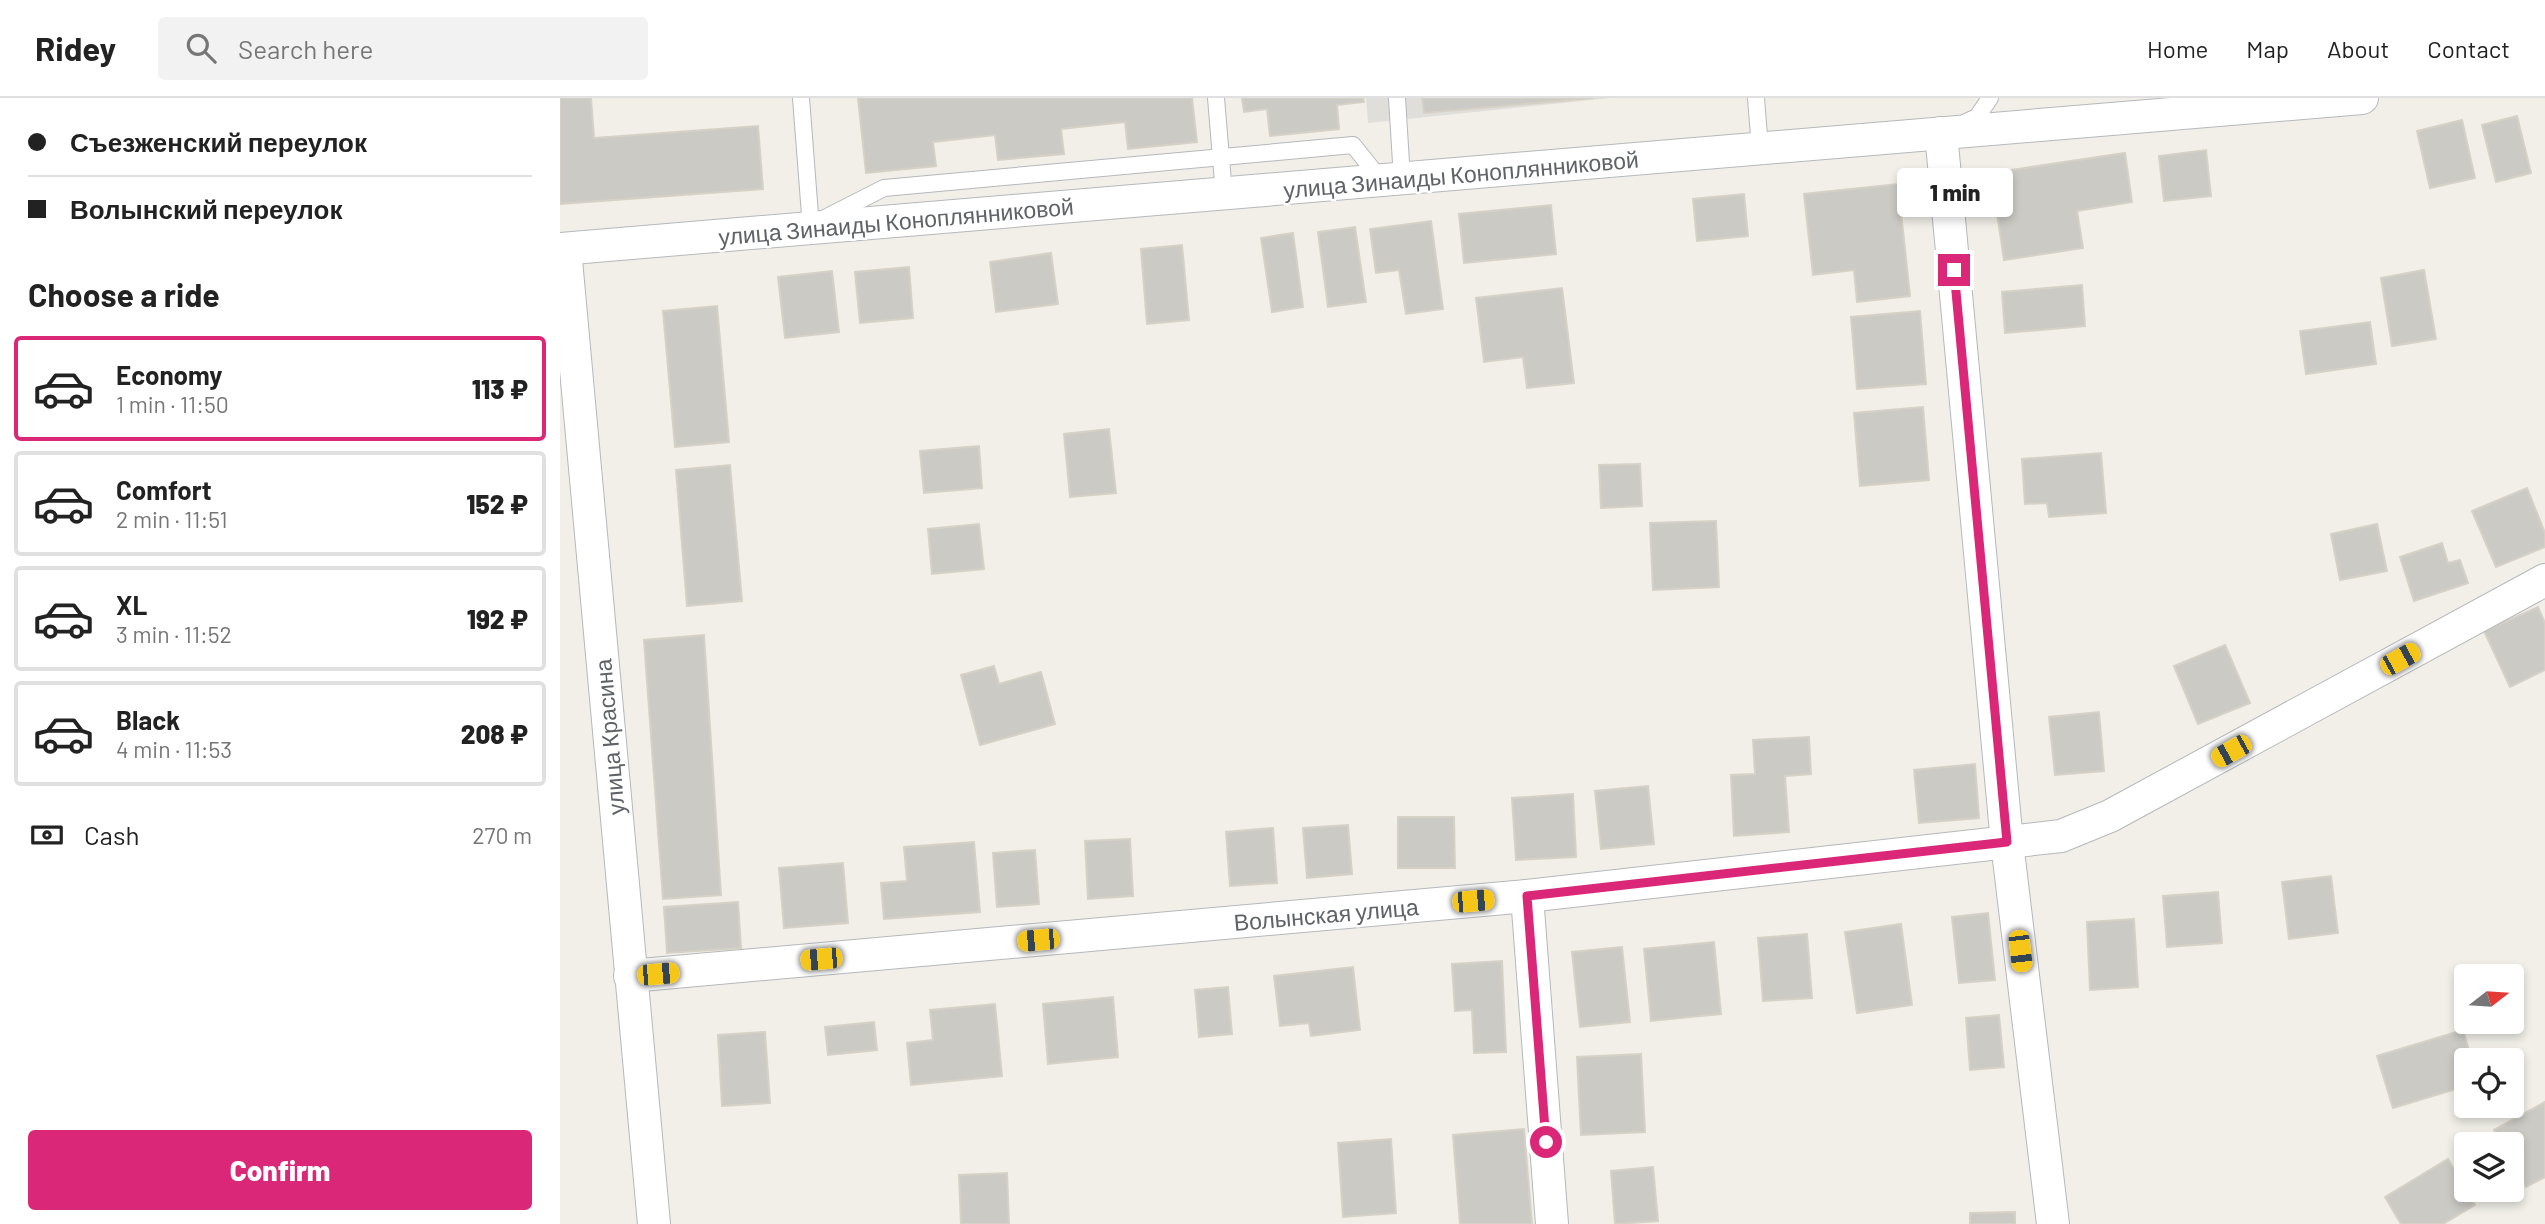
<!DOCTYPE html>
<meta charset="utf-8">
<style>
body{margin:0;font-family:Barlow,sans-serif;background:#f2f2f2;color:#222;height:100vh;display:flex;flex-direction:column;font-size:26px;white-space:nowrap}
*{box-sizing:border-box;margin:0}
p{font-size:23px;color:#767676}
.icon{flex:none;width:38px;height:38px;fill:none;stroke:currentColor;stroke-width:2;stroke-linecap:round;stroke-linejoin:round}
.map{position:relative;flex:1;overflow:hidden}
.details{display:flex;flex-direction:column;background:#fff;width:560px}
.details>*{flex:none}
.banner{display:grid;align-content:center;height:154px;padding:0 28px;background:#fff}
.needle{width:46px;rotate:73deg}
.controls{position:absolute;left:1894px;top:866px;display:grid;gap:14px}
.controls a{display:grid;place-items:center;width:70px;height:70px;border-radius:7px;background:#fff;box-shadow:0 4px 10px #0003;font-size:35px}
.end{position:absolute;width:32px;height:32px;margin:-16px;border:9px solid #db2777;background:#fff;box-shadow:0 0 0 4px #fff}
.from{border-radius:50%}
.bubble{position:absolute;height:49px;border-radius:7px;background:#fff;box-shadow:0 4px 10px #0003;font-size:23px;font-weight:800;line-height:49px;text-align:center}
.car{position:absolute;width:21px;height:42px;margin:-21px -10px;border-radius:9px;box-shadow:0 0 5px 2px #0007;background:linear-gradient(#f5c518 24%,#345 0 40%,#f5c518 0 76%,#345 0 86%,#f5c518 0)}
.banner b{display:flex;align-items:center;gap:24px;height:66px;font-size:26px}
.banner b+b{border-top:2px solid #e0e0e0}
.banner i{width:18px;height:18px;background:#222}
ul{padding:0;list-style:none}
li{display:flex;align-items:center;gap:21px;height:105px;margin:0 14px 10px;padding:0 14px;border:4px solid #e0e0e0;border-radius:7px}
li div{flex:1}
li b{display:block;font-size:26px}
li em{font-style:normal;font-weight:800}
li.active{border-color:#db2777}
li>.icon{width:63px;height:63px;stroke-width:1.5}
h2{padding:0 28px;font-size:32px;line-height:84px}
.pay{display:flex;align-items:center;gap:18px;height:77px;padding:0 28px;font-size:26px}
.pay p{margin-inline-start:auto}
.primary-button{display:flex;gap:14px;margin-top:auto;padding:14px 28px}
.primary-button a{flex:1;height:80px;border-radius:7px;background:#db2777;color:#fff;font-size:28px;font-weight:800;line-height:80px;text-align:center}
header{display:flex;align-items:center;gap:42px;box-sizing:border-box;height:98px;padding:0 35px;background:#fff;border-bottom:2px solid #e0e0e0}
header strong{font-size:33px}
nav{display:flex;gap:38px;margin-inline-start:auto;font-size:24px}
.search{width:490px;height:63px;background:#f2f2f2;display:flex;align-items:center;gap:18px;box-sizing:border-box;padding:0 24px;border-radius:7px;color:#767676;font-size:26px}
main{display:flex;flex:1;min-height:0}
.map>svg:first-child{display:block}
.industrial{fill:#e0deda}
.building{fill:#cccac5;stroke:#d6d1c6;stroke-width:2}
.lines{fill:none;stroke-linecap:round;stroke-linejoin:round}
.service-casing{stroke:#b5b8bc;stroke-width:18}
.minor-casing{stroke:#b5b8bc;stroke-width:34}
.service{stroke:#fff;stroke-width:16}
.minor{stroke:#fff;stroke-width:32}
.route{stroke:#db2777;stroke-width:9}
.labels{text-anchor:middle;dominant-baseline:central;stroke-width:5;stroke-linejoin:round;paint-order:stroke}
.street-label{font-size:23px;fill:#5f6368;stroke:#fff}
</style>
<header>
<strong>Ridey</strong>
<div class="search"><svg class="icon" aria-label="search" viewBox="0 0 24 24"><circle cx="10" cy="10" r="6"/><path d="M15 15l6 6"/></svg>Search here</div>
<nav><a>Home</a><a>Map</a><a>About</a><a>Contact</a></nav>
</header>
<main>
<section class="details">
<div class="banner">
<b><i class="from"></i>Съезженский переулок</b>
<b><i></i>Волынский переулок</b>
</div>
<h2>Choose a ride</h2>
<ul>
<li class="active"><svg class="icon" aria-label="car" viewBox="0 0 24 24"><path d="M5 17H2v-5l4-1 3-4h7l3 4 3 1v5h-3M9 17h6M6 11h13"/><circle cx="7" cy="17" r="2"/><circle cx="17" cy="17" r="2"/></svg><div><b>Economy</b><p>1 min · 11:50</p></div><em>113 ₽</em></li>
<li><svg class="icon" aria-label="car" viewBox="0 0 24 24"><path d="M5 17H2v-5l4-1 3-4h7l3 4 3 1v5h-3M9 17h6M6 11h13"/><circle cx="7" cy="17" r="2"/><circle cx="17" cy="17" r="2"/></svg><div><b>Comfort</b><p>2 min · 11:51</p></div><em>152 ₽</em></li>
<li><svg class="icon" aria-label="car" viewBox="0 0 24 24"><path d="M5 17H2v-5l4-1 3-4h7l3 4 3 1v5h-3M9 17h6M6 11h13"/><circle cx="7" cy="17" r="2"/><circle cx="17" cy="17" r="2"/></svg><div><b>XL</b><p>3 min · 11:52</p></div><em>192 ₽</em></li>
<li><svg class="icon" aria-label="car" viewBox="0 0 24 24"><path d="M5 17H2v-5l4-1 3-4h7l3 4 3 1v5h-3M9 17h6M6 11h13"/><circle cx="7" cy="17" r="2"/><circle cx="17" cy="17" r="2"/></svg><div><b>Black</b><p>4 min · 11:53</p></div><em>208 ₽</em></li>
</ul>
<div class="pay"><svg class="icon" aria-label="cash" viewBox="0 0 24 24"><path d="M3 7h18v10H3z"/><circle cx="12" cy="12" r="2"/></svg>Cash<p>270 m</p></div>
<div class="primary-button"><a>Confirm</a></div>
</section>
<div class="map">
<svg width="1985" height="1126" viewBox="0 0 1985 1126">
<rect width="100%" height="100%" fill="#f1efe8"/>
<polygon class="industrial" points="806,0 1051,0 808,25"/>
<g class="building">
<polygon points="0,0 31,0 34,40 198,28 203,91 0,106"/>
<polygon points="298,0 632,0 637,44 568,51 565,24 501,31 504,56 438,62 435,37 373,44 376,68 306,75"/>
<polygon points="682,0 803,0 804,4 777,7 779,31 710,38 707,11 684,14"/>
<polygon points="862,0 1033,0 864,15"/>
<polygon points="1957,18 1971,75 1936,84 1922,27"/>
<polygon points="1902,22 1915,80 1870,90 1857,33"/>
<polygon points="1646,52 1651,98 1604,103 1599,58"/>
<polygon points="1565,55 1572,104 1517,113 1523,150 1444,162 1431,75"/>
<polygon points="1338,86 1350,198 1297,204 1294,172 1253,177 1244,96"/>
<polygon points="1184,96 1188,138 1137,143 1133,101"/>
<polygon points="991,107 996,156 904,165 899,116"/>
<polygon points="871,123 883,211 846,216 839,172 816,175 810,131"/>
<polygon points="795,129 806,204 768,209 758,134"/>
<polygon points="733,135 743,209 712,214 701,140"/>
<polygon points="622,147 629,222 587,226 581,151"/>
<polygon points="491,155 498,206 436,214 430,164"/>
<polygon points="349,169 353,220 300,225 295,174"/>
<polygon points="1864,172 1876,241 1832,248 1821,180"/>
<polygon points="272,173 279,234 225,240 218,179"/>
<polygon points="1522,187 1525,228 1445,235 1442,194"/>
<polygon points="1002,190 1014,285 967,290 963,259 924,264 916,200"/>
<polygon points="157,208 169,344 115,349 103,213"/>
<polygon points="1360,213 1366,286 1297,291 1291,219"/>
<polygon points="1810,224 1816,266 1746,276 1740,233"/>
<polygon points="1363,309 1369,382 1300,388 1294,315"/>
<polygon points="549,331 556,395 510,399 504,336"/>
<polygon points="419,348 422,390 364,395 360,353"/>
<polygon points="1541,355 1546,415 1489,419 1487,405 1465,406 1462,361"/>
<polygon points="1080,366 1082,408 1041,410 1039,367"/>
<polygon points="170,367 182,503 127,508 116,372"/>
<polygon points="1967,390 1985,435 1985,449 1936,469 1912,413"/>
<polygon points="1156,423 1159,489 1093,492 1090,425"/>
<polygon points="419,426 424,471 372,476 368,431"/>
<polygon points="1817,426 1827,473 1780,482 1771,436"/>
<polygon points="1882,445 1888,465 1900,462 1908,485 1854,503 1840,459"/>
<polygon points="1978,509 1985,525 1985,572 1950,589 1924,533"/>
<polygon points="144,537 161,797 103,801 84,542"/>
<polygon points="1665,547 1690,605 1638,626 1614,568"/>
<polygon points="434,568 439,586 481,574 495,626 420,647 401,577"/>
<polygon points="1539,614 1544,673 1495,677 1489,619"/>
<polygon points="1249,639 1251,676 1225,678 1229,734 1174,738 1171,677 1195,676 1193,642"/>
<polygon points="1415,666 1419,720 1359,725 1354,672"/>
<polygon points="1088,688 1094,746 1041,751 1035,693"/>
<polygon points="1013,696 1016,759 956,762 952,700"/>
<polygon points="838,719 894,719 895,770 838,770"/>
<polygon points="788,727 792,776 747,780 743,730"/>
<polygon points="713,730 717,785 670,788 666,734"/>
<polygon points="570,741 573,798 528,801 525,743"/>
<polygon points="414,744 420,814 324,821 321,785 347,783 344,749"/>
<polygon points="475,752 479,806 437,809 433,755"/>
<polygon points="283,765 288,825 224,830 219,770"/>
<polygon points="1771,778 1778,835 1729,841 1722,784"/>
<polygon points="1658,794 1662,845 1607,849 1603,798"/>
<polygon points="178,804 181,850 107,855 104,809"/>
<polygon points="1428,815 1435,882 1399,885 1392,819"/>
<polygon points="1574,821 1578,889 1530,892 1527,824"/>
<polygon points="1341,826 1352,907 1297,915 1285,834"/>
<polygon points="1247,836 1252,900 1203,903 1198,840"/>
<polygon points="1154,844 1161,916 1091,923 1084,851"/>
<polygon points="1062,849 1070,924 1020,929 1012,854"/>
<polygon points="942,863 946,954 914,955 912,912 895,913 892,866"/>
<polygon points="793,869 800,932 751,938 749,925 720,928 714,878"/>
<polygon points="668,889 672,936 639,939 635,892"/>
<polygon points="553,899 558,959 488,966 483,906"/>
<polygon points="435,906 442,978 351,987 347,945 373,942 370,912"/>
<polygon points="1439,917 1444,969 1410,972 1406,920"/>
<polygon points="314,924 317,952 268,957 265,929"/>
<polygon points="1903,932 1912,962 1906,962 1906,988 1833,1010 1817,958"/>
<polygon points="205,934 210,1005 162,1008 158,937"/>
<polygon points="1081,956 1085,1034 1021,1037 1017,959"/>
<polygon points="1985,1004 1985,1079 1966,1089 1951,1062 1951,1046 1942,1046 1934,1032"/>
<polygon points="964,1031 972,1126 900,1126 893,1037"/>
<polygon points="831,1041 836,1115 783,1119 778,1045"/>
<polygon points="1888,1061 1915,1107 1883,1126 1841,1126 1825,1099"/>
<polygon points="1093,1069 1098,1123 1055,1126 1051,1073"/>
<polygon points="447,1075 449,1126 401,1126 399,1077"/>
<polygon points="1455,1114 1455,1126 1410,1126 1410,1115"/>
</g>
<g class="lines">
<defs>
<g id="service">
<polyline points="241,0 251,130"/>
<polyline points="656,0 664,96"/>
<polyline points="837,0 842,81"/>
<polyline points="1196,0 1200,51"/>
<polyline points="1402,26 1417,19 1430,0"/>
<polyline points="265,120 324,90 793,47 821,82"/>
</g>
<g id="minor">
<polyline points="1381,35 1447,745 1493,1126"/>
<polyline points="0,151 1802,0"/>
<polyline points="5,151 94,1126"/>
<polyline points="967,798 992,1126"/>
<polyline points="70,878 967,798 1501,738 1550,718 1985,482"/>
</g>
</defs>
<use href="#service" class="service-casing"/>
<use href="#minor" class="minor-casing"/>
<use href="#service" class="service"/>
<use href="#minor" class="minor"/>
</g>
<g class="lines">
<polyline class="route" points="986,1044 967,798 1447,744 1394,172"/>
</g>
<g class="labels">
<g class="street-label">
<text transform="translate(901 76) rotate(-5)">улица Зинаиды Коноплянниковой</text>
<text transform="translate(336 123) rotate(-5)">улица Зинаиды Коноплянниковой</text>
<text transform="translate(49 639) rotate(-95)">улица Красина</text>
<text transform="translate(766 816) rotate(-5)">Волынская улица</text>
</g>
</g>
</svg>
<div class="controls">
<a><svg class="needle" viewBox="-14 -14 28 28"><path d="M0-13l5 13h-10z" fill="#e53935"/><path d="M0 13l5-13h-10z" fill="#767676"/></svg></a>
<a><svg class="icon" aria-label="locate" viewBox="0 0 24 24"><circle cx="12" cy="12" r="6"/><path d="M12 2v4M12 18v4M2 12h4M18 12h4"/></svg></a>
<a><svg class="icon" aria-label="layers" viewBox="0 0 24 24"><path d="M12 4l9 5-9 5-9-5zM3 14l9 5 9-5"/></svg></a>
</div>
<i class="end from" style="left:986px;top:1044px"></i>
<i class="end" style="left:1394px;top:172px"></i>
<div class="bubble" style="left:1337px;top:70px;width:116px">1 min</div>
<i class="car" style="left:1840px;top:561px;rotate:61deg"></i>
<i class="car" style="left:1671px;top:653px;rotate:241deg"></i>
<i class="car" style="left:913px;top:803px;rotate:85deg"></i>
<i class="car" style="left:478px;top:842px;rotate:265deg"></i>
<i class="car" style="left:1460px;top:853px;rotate:173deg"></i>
<i class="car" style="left:261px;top:861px;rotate:265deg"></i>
<i class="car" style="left:98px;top:876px;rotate:85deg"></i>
</div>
</main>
